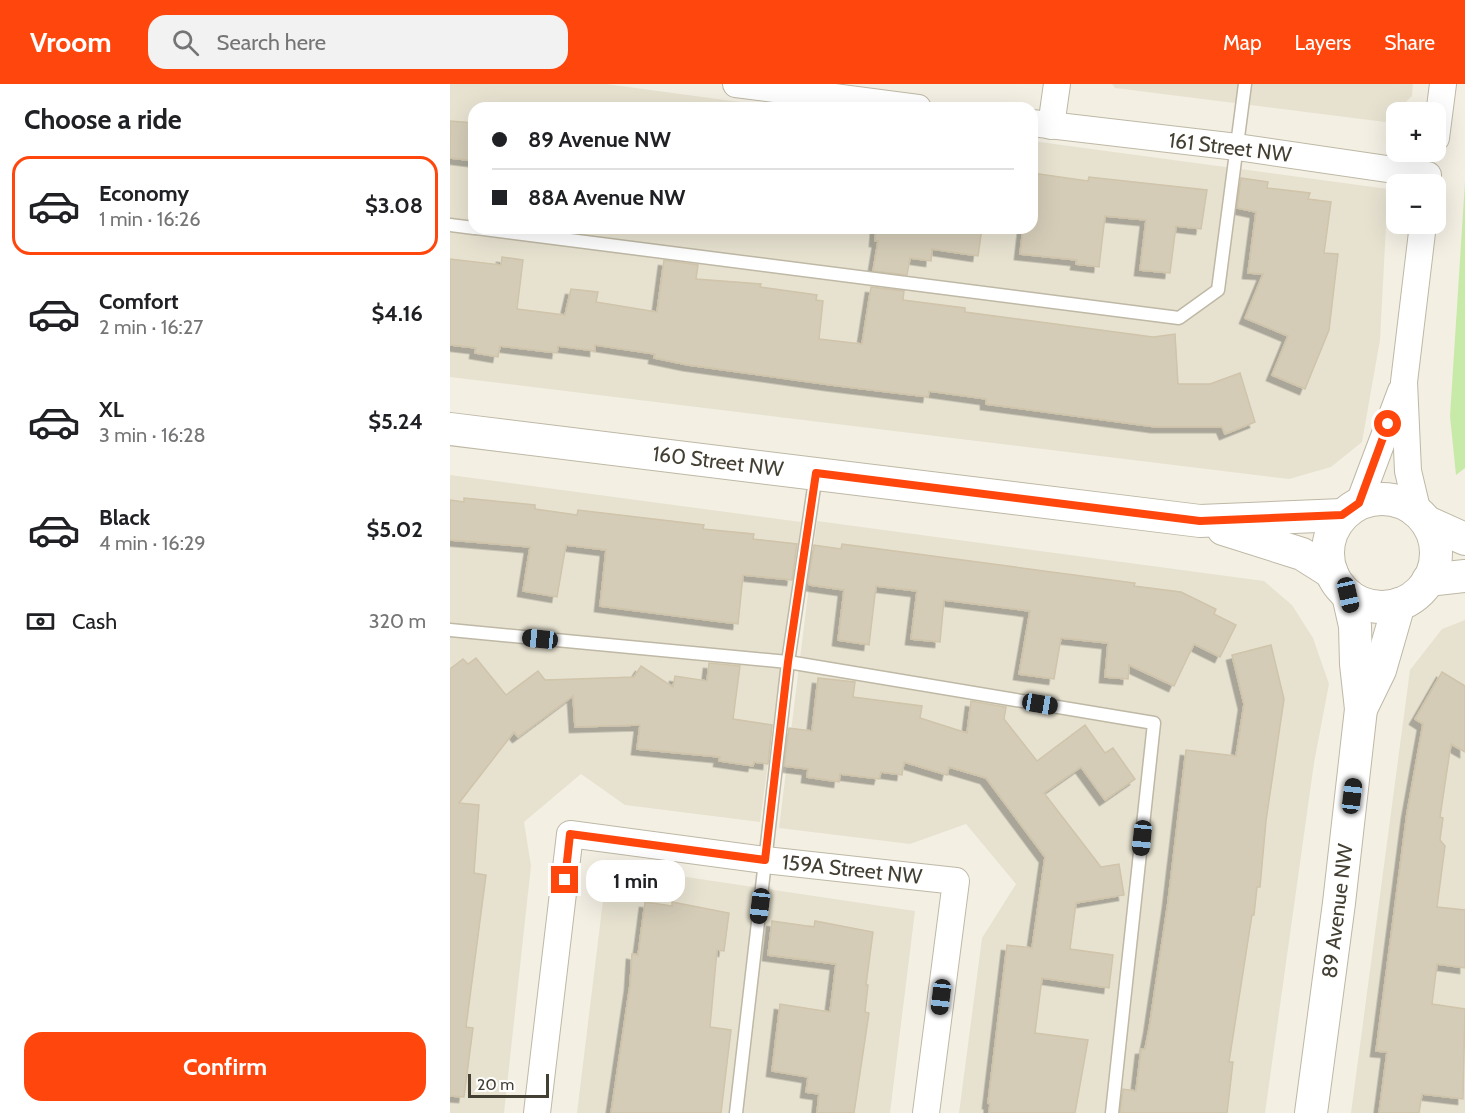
<!DOCTYPE html>
<meta charset="utf-8">
<style>
body{margin:0;font-family:Cabin,sans-serif;background:#f2f2f2;color:#202124;height:100vh;display:flex;flex-direction:column;font-size:22px;white-space:nowrap}
*{box-sizing:border-box;margin:0}
p{font-size:20px;color:#757577}
.icon{flex:none;width:33px;height:33px;fill:none;stroke:currentColor;stroke-width:2;stroke-linecap:round;stroke-linejoin:round}
.map{position:relative;flex:1;overflow:hidden}
.side{display:flex;flex-direction:column;background:#fff;width:450px}
.side>*{flex:none}
.top-card{position:absolute;left:18px;top:18px;width:570px;height:132px;border-radius:18px;box-shadow:0 6px 24px #0002;display:grid;align-content:center;height:132px;padding:0 24px;background:#fff}
.buttons{position:absolute;left:936px;top:18px;display:grid;gap:12px}
.buttons a{display:grid;place-items:center;width:60px;height:60px;border-radius:12px;background:#fff;box-shadow:0 6px 24px #0002;font-size:30px}
.scale{position:absolute;left:18px;bottom:15px;width:81px;box-sizing:border-box;padding-left:6px;border:3px solid #443f33;border-top:0;font-size:16px;line-height:21px;white-space:nowrap;color:#443f33;-webkit-text-stroke:4px #fff;paint-order:stroke}
.end{position:absolute;width:27px;height:27px;margin:-14px;border:8px solid #ff460d;background:#fff;box-shadow:0 0 0 3px #fff}
.from{border-radius:50%}
.bubble{position:absolute;height:42px;border-radius:18px;background:#fff;box-shadow:0 6px 24px #0002;font-size:20px;font-weight:700;line-height:42px;text-align:center}
.car{position:absolute;width:18px;height:36px;margin:-18px -9px;border-radius:8px;box-shadow:0 0 4px 2px #0007;background:linear-gradient(#222 24%,#8ab4d8 0 40%,#222 0 76%,#8ab4d8 0 86%,#222 0)}
.top-card b{display:flex;align-items:center;gap:21px;height:57px;font-size:22px}
.top-card b+b{border-top:2px solid #e0e0e0}
.top-card i{width:15px;height:15px;background:#202124}
ul{padding:0;list-style:none}
li{display:flex;align-items:center;gap:18px;height:99px;margin:0 12px 9px;padding:0 12px;border:3px solid transparent;border-radius:18px}
li div{flex:1}
li b{display:block;font-size:22px}
li em{font-style:normal;font-weight:700}
li.on{border-color:#ff460d}
li>.icon{width:54px;height:54px;stroke-width:1.5}
h2{padding:0 24px;font-size:27px;line-height:72px}
.pay{display:flex;align-items:center;gap:15px;height:66px;padding:0 24px;font-size:22px}
.pay p{margin-inline-start:auto}
.action{display:flex;gap:12px;margin-top:auto;padding:12px 24px}
.action a{flex:1;height:69px;border-radius:18px;background:#ff460d;color:#fff;font-size:24px;font-weight:700;line-height:69px;text-align:center}
header{display:flex;align-items:center;gap:36px;box-sizing:border-box;height:84px;padding:0 30px;background:#ff460d;color:#fff}
header strong{font-size:28px}
nav{display:flex;gap:33px;margin-inline-start:auto;font-size:21px}
.search{width:420px;height:54px;background:#f2f2f2;display:flex;align-items:center;gap:15px;box-sizing:border-box;padding:0 21px;border-radius:18px;color:#757577;font-size:22px}
main{display:flex;flex:1;min-height:0}
.map>svg:first-child{display:block}
.residential{fill:#e7e2d0}
.green{fill:#c7eaa8}
.building{fill:#d4ccb7;stroke:#d0c4aa;stroke-width:1.5;filter:url(#shadow)}
.lines{fill:none;stroke-linecap:round;stroke-linejoin:round}
.service-casing{stroke:#beb8a5;stroke-width:15}
.minor-casing{stroke:#beb8a5;stroke-width:28}
.tertiary-casing{stroke:#beb8a5;stroke-width:34}
.service{stroke:#fff;stroke-width:12}
.minor{stroke:#fff;stroke-width:26}
.tertiary{stroke:#fff;stroke-width:32}
.route{stroke:#ff460d;stroke-width:8}
.labels{text-anchor:middle;dominant-baseline:central;stroke-width:4.5;stroke-linejoin:round;paint-order:stroke}
.street-label{font-size:21px;fill:#443f33;stroke:#fff}
</style>
<header>
<strong>Vroom</strong>
<div class="search"><svg class="icon" aria-label="search" viewBox="0 0 24 24"><circle cx="10" cy="10" r="6"/><path d="M15 15l6 6"/></svg>Search here</div>
<nav><a>Map</a><a>Layers</a><a>Share</a></nav>
</header>
<main>
<section class="side">
<h2>Choose a ride</h2>
<ul>
<li class="on"><svg class="icon" aria-label="car" viewBox="0 0 24 24"><path d="M5 17H2v-5l4-1 3-4h7l3 4 3 1v5h-3M9 17h6M6 11h13"/><circle cx="7" cy="17" r="2"/><circle cx="17" cy="17" r="2"/></svg><div><b>Economy</b><p>1 min · 16:26</p></div><em>$3.08</em></li>
<li><svg class="icon" aria-label="car" viewBox="0 0 24 24"><path d="M5 17H2v-5l4-1 3-4h7l3 4 3 1v5h-3M9 17h6M6 11h13"/><circle cx="7" cy="17" r="2"/><circle cx="17" cy="17" r="2"/></svg><div><b>Comfort</b><p>2 min · 16:27</p></div><em>$4.16</em></li>
<li><svg class="icon" aria-label="car" viewBox="0 0 24 24"><path d="M5 17H2v-5l4-1 3-4h7l3 4 3 1v5h-3M9 17h6M6 11h13"/><circle cx="7" cy="17" r="2"/><circle cx="17" cy="17" r="2"/></svg><div><b>XL</b><p>3 min · 16:28</p></div><em>$5.24</em></li>
<li><svg class="icon" aria-label="car" viewBox="0 0 24 24"><path d="M5 17H2v-5l4-1 3-4h7l3 4 3 1v5h-3M9 17h6M6 11h13"/><circle cx="7" cy="17" r="2"/><circle cx="17" cy="17" r="2"/></svg><div><b>Black</b><p>4 min · 16:29</p></div><em>$5.02</em></li>
</ul>
<div class="pay"><svg class="icon" aria-label="cash" viewBox="0 0 24 24"><path d="M3 7h18v10H3z"/><circle cx="12" cy="12" r="2"/></svg>Cash<p>320 m</p></div>
<div class="action"><a>Confirm</a></div>
</section>
<div class="map">
<svg width="1015" height="1029" viewBox="0 0 1015 1029">
<defs>
<filter id="shadow"><feDropShadow dx="-5.5" dy="5.5" stdDeviation="0" flood-color="#0004"/></filter>
</defs>
<rect width="100%" height="100%" fill="#f3efe3"/>
<g class="residential">
<polygon points="0,0 156,0 335,24 24,24 24,144 582,144 582,57 938,105 930,256 912,358 881,383 839,395 0,293"/>
<polygon points="662,0 963,0 962,12 935,38 665,4"/>
<polygon points="0,391 351,438 310,738 175,721 131,690 74,738 81,782 54,1029 0,1029"/>
<polygon points="367,437 814,497 842,521 863,554 879,600 864,679 815,1029 509,1029 532,854 566,800 516,740 460,760 329,744"/>
<polygon points="1015,536 1015,1029 901,1029 960,586 992,545"/>
<polygon points="175,784 465,827 440,1029 127,1029 155,800"/>
</g>
<polygon class="green" points="1015,98 1015,384 1006,391 1000,332"/>
<g class="building">
<polygon points="0,37 24,39 24,77 0,74"/>
<polygon points="582,89 638,97 639,93 757,106 751,145 726,142 720,189 690,186 696,136 655,132 649,183 626,180 627,176 570,170 573,144 582,144"/>
<polygon points="791,94 818,98 817,104 860,109 858,115 881,118 874,169 888,170 879,246 855,305 822,291 838,252 795,234 813,190 798,189 806,128 787,124"/>
<polygon points="426,144 532,144 528,172 482,165 481,177 460,174 457,191 423,187 428,157 425,157"/>
<polygon points="52,173 73,176 67,225 115,231 121,205 148,208 146,218 207,228 214,176 248,181 246,195 311,200 310,203 367,211 366,216 373,217 369,255 412,260 421,203 454,207 453,216 515,224 515,228 703,253 725,250 728,300 760,300 790,289 805,338 775,350 772,343 706,343 536,320 536,315 479,307 478,313 381,301 238,281 204,274 205,270 145,261 145,267 108,262 107,269 50,262 48,273 25,269 26,264 0,261 0,175 51,181"/>
<polygon points="14,414 85,421 85,425 127,431 128,426 254,441 253,445 304,450 303,455 347,460 342,496 293,491 288,540 150,522 156,466 116,461 107,513 73,507 80,463 0,456 0,416 14,418"/>
<polygon points="392,460 685,499 684,502 731,508 766,525 764,530 786,541 770,573 744,560 724,602 679,581 678,595 655,593 658,559 611,554 604,595 569,590 580,527 494,516 490,558 461,555 467,507 426,502 419,561 388,556 394,506 360,501 358,498 364,461 391,465"/>
<polygon points="821,561 834,615 816,737 810,803 807,803 804,831 802,831 779,978 783,978 777,1029 670,1029 673,1005 686,1007 691,965 695,965 699,945 718,818 736,666 786,672 794,620 782,571"/>
<polygon points="26,574 56,611 88,587 95,596 184,593 191,582 223,603 225,592 257,597 259,579 290,582 283,635 322,641 318,680 304,678 303,682 269,677 270,673 187,665 190,641 125,643 123,612 68,653 64,648 9,719 29,721 24,789 36,791 16,943 23,944 14,1013 0,1012 0,585 13,575 18,580"/>
<polygon points="992,588 1015,602 1015,668 1001,660 990,733 993,734 990,756 995,762 987,823 1015,826 1015,884 987,880 982,920 1015,925 1013,1015 972,1010 969,1029 929,1029 937,968 926,967 957,729 973,640 965,635"/>
<polygon points="368,594 405,598 403,613 472,622 470,634 517,649 521,617 556,623 554,635 587,677 635,641 655,669 663,664 685,695 655,716 631,683 594,709 651,783 669,780 674,811 626,819 620,865 663,871 659,904 592,894 585,949 638,956 625,1029 539,1029 540,1020 538,1019 557,861 582,864 595,773 536,694 499,683 497,691 454,678 452,691 431,688 429,695 390,690 389,698 357,693 358,685 334,682 339,644 362,647"/>
<polygon points="195,818 222,822 222,818 279,829 274,867 267,866 260,943 281,946 271,1029 161,1029 180,901 182,870 188,871"/>
<polygon points="322,837 364,843 365,837 423,848 416,901 418,901 415,928 419,929 404,1029 367,1029 369,1010 356,1008 358,993 322,987 330,920 380,928 386,880 318,871"/>
</g>
<g class="lines">
<defs>
<g id="service">
<polyline points="0,141 24,144"/>
<polyline points="26,144 729,234 768,206 795,0"/>
<polyline points="0,546 338,578 704,639 662,1029"/>
<polyline points="286,1029 338,578 366,390"/>
</g>
<g id="minor">
<polyline points="286,0 468,24"/>
<polyline points="582,39 787,63 978,91"/>
<polyline points="601,42 607,0"/>
<polyline points="986,54 993,0"/>
<polyline points="909,419 951,307"/>
<polyline points="968,429 958,387 954,298 973,140"/>
<polyline points="87,1029 120,750 315,776 506,797 476,1029"/>
</g>
<g id="tertiary">
<polyline points="0,345 750,437 892,431"/>
<circle cx="932" cy="469" r="54"/>
<polyline points="977,438 1015,455"/>
<polyline points="773,445 852,470 882,489"/>
<polyline points="978,496 1015,492"/>
<polyline points="911,625 930,586 949,520"/>
<polyline points="861,1029 889,819 911,625 906,580 905,542 898,511"/>
</g>
</defs>
<use href="#service" class="service-casing"/>
<use href="#minor" class="minor-casing"/>
<use href="#tertiary" class="tertiary-casing"/>
<use href="#service" class="service"/>
<use href="#minor" class="minor"/>
<use href="#tertiary" class="tertiary"/>
</g>
<g class="lines">
<polyline class="route" points="115,796 120,750 315,776 338,578 366,389 750,437 892,431 909,419 938,340"/>
</g>
<g class="labels">
<g class="street-label">
<text transform="translate(780 63) rotate(7)">161 Street NW</text>
<text transform="translate(268 377) rotate(7)">160 Street NW</text>
<text transform="translate(402 785) rotate(6)">159A Street NW</text>
<text transform="translate(887 827) rotate(-83)">89 Avenue NW</text>
</g>
</g>
</svg>
<div class="buttons">
<a>+</a>
<a>−</a>
</div>
<div class="scale">20 m</div>
<i class="end from" style="left:938px;top:340px"></i>
<i class="end" style="left:115px;top:796px"></i>
<div class="bubble" style="left:136px;top:776px;width:99px">1 min</div>
<i class="car" style="left:898px;top:511px;rotate:167deg"></i>
<i class="car" style="left:90px;top:555px;rotate:276deg"></i>
<i class="car" style="left:590px;top:620px;rotate:100deg"></i>
<i class="car" style="left:902px;top:712px;rotate:7deg"></i>
<i class="car" style="left:692px;top:754px;rotate:186deg"></i>
<i class="car" style="left:310px;top:822px;rotate:187deg"></i>
<i class="car" style="left:491px;top:913px;rotate:187deg"></i>
<div class="top-card">
<b><i class="from"></i>89 Avenue NW</b>
<b><i></i>88A Avenue NW</b>
</div>
</div>
</main>
